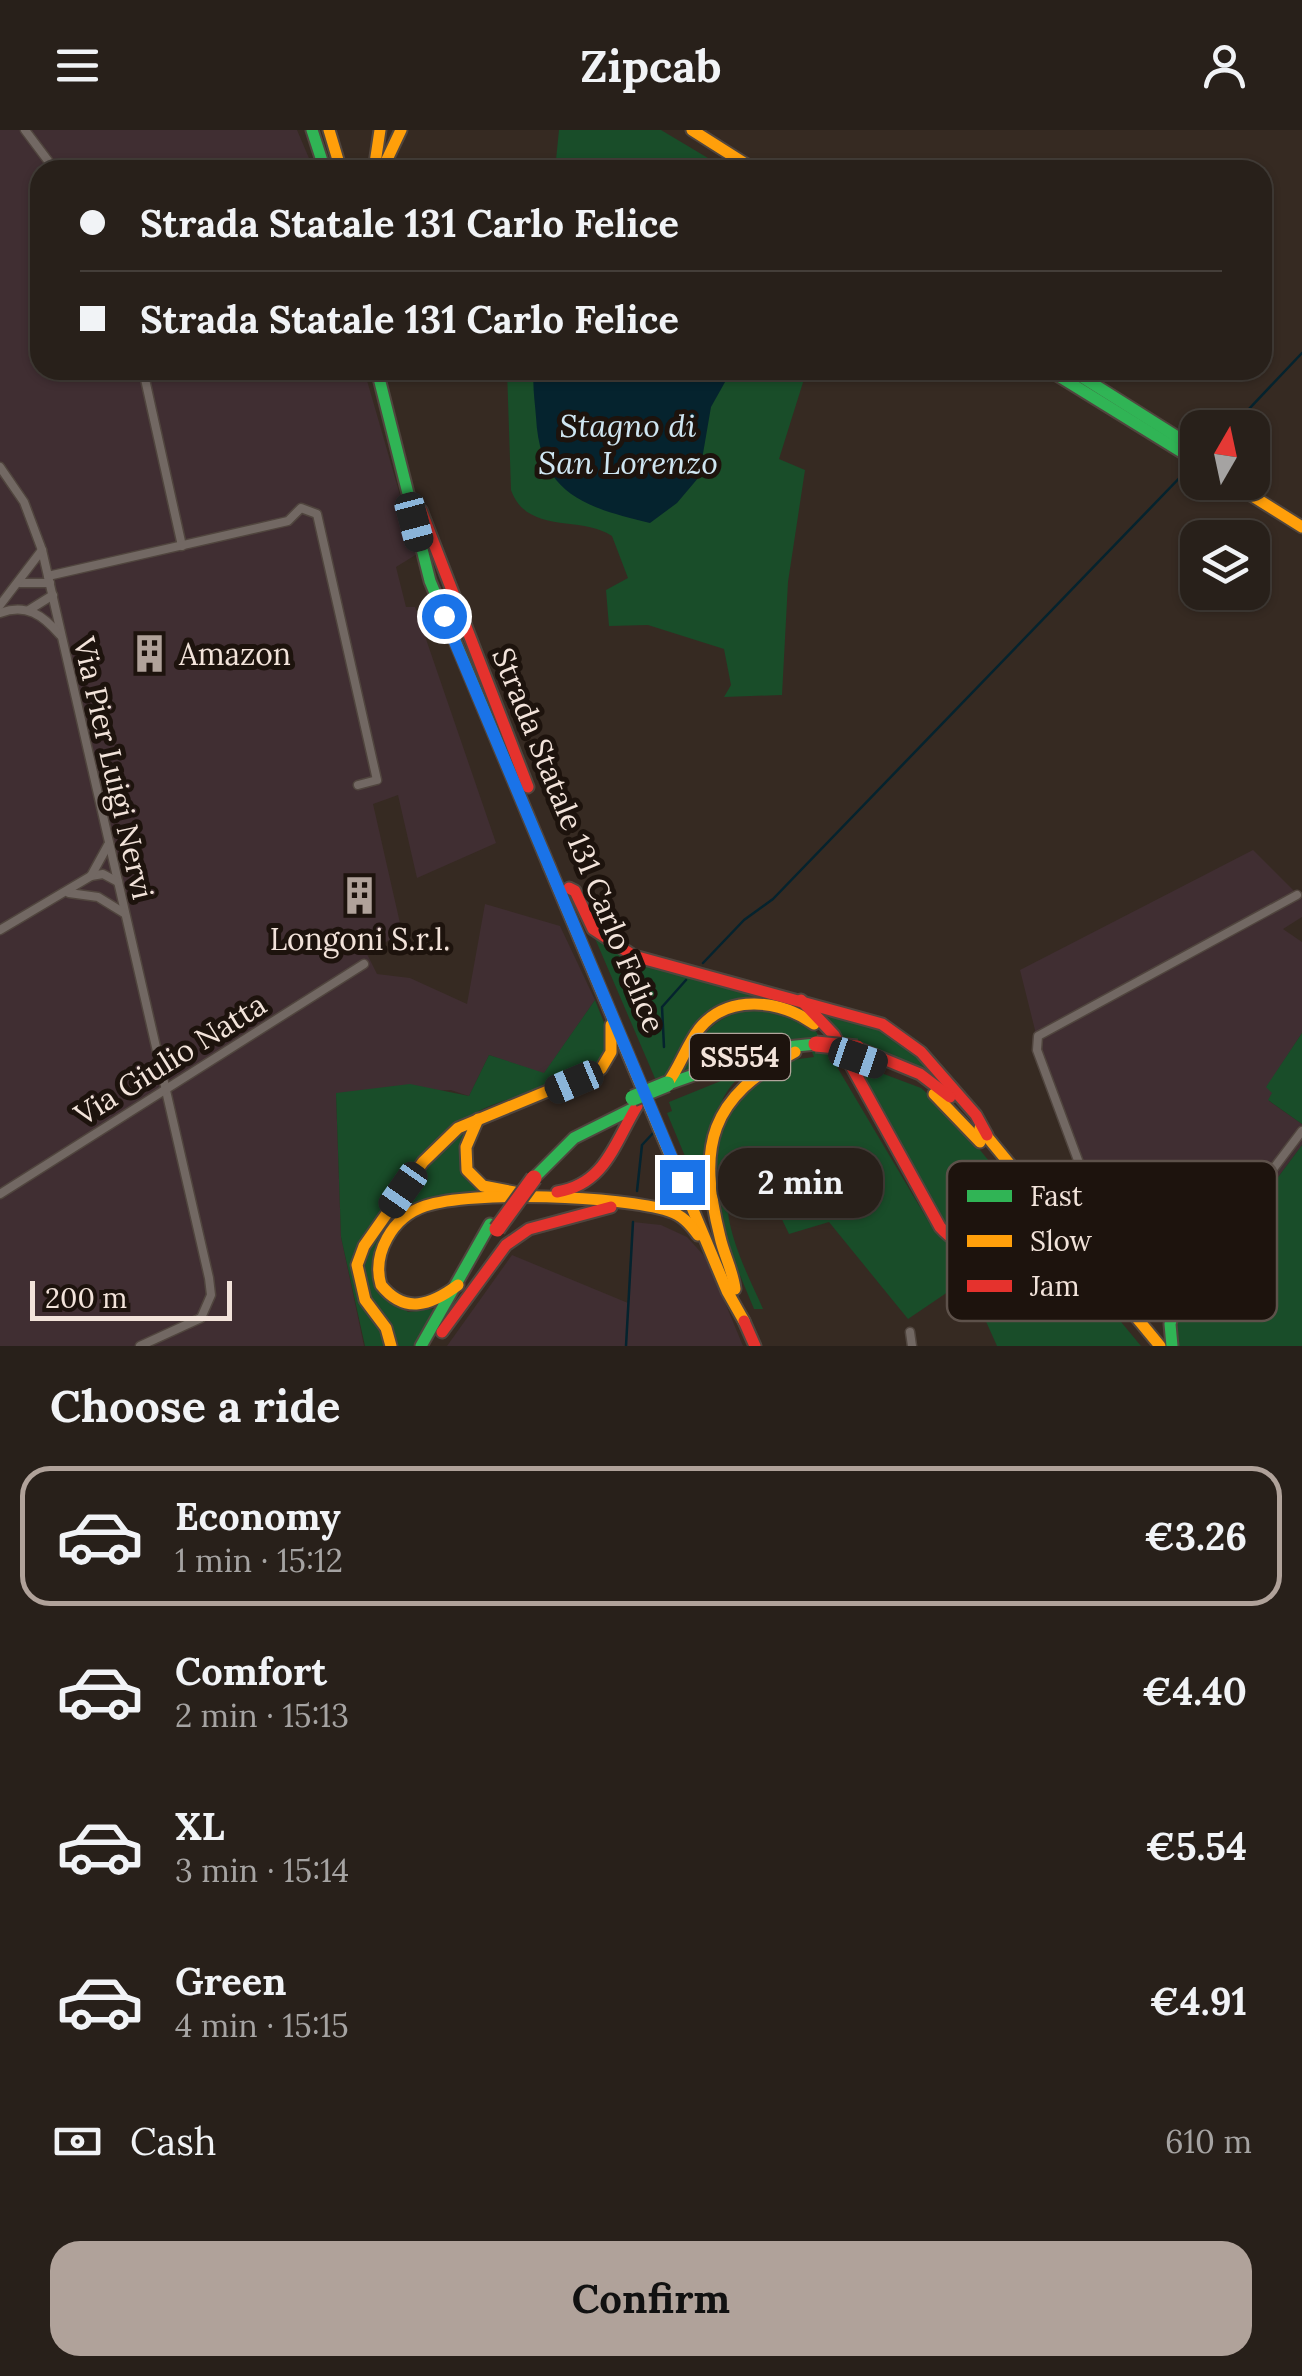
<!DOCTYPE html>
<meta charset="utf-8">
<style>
body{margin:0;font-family:Lora,serif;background:#342d27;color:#f1f3f6;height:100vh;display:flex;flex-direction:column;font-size:38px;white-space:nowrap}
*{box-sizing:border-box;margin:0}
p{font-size:32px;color:#a5a3a2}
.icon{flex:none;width:55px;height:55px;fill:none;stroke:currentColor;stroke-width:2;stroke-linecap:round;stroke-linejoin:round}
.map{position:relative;height:1216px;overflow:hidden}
.panel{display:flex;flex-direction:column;background:#28201a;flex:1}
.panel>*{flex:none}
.top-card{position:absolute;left:30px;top:30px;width:1242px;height:220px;border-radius:30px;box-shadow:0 2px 8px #0004,0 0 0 2px #443e39;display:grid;align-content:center;height:220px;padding:0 50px;background:#28201a}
.needle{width:65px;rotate:9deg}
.buttons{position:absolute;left:1180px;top:280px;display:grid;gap:20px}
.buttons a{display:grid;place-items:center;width:90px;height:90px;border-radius:20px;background:#28201a;box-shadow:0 2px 8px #0004,0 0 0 2px #443e39;font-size:50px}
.scale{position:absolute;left:30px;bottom:25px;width:202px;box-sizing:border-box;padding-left:10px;border:5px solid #f2e3da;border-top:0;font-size:28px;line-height:35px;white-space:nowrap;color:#f2e3da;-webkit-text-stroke:8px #1d130d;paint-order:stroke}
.end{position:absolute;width:45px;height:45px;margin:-22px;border:12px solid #1a73e8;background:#fff;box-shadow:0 0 0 5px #fff}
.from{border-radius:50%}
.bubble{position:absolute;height:70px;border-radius:30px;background:#28201a;box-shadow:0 2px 8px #0004,0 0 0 2px #443e39;font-size:32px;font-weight:700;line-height:70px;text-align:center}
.car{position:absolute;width:30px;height:60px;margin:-30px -15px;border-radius:12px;box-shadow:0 0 8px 2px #0007;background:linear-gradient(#222 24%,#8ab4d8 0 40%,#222 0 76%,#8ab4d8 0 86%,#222 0)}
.top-card b{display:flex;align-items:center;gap:35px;height:95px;font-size:38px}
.top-card b+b{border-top:2px solid #443e39}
.top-card i{width:25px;height:25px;background:#f1f3f6}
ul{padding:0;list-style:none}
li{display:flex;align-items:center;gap:30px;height:140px;margin:0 20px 15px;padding:0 30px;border:5px solid transparent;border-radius:30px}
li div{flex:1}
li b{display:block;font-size:38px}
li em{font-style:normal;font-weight:700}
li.on{border-color:#b0a29a}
li>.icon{width:90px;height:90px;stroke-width:1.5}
h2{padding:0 50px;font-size:45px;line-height:120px}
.pay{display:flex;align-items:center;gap:25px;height:110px;padding:0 50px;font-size:38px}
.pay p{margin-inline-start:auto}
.cta{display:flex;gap:20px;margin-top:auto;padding:20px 50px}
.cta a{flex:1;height:115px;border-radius:30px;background:#b0a29a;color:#111;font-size:40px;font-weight:700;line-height:115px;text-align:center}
header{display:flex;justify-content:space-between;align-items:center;height:130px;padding:0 50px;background:#28201a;font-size:45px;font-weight:700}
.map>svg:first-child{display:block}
.industrial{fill:#402e32}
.green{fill:#194d29}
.water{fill:#05232e}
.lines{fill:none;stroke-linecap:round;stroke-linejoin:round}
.stream{stroke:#05232e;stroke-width:2.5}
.street-casing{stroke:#50453e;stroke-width:11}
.fast-casing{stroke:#50453e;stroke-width:15}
.slow-casing{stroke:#50453e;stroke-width:15}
.jam-casing{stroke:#50453e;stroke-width:15}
.street{stroke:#726863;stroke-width:8}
.fast{stroke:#30b455;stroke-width:11}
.slow{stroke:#ff9f0a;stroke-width:11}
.jam{stroke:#e5322d;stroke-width:11}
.fast-bridge-casing{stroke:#50453e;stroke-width:19;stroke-linecap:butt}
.jam-bridge-casing{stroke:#50453e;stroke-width:19;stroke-linecap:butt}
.fast-bridge{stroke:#30b455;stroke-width:15}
.jam-bridge{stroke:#e5322d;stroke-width:15}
.route{stroke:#1a73e8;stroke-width:12}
.labels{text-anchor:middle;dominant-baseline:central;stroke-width:10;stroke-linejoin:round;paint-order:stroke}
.shield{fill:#1d130d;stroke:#b2a59c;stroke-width:2.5}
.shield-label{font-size:28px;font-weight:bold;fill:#f2e3da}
.poi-label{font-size:30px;fill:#f2e3da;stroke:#1d130d;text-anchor:start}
.street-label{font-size:30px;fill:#f2e3da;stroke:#1d130d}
.water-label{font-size:32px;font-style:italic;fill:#cfe6f2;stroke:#1d130d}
.key{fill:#1d130d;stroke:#5d514a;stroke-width:2.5}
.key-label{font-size:28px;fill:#f2e3da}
</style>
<header><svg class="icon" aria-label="menu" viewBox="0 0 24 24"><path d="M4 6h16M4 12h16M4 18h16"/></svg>Zipcab<svg class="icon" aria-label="person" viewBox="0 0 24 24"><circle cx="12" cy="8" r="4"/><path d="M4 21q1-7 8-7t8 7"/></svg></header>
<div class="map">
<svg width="1302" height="1216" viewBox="0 0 1302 1216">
<rect width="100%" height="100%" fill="#362a22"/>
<g class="industrial">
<polygon points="0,0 297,0 314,40 40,40 40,240 364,240 417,424 396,437 406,477 415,477 496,713 417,748 398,665 373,674 402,802 367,824 377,844 410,848 467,874 485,774 560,796 595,870 544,944 489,925 469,966 451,960 336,964 341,1107 364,1216 0,1216"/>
<polygon points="1253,720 1302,769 1302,787 1283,799 1302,812 1302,903 1267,957 1273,963 1269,971 1302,994 1302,1015 1194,1159 1131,1111 1080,1049 1032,910 1035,900 1020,840"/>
<polygon points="633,1092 661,1095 687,1107 707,1129 743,1216 447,1216 512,1125 628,1173"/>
</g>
<g class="green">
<polygon points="559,0 661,0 728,40 555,40"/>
<path d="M507,240H794L805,246L779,329L805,340L788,452L782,565L724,567L731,555L724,519L648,495L609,496L606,460L628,448L612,406C581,385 527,405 511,360Z"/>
<polygon points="594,806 794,876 709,882 674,941 657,953"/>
<path d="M595,870L609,905L602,930C567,959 513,962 473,984C416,1014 388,1074 355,1126L386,1216H365L341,1107L336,963L410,954L469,966L489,925L544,943Z"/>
<path d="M745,879L781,881L814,898L930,1094C951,1116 962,1126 993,1121L1016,1098L1019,1069L1141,1216H997L967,1149L908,1189L829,1092L789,1104L753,1029L746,1023C704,1066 743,1133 763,1179H754L729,1119L713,1032L728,971L791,930L814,927L807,910L680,946C695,912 708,891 745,879Z"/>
<polygon points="839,884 897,907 949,957 839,910 825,887"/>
<polygon points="1302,903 1302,994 1268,970 1272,963 1266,957"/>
<polygon points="852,932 921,958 954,988 1006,1052 1010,1072 1001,1096 971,1108 950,1100"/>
<path d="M748,940C699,975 713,1038 712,1091L667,983L672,981L669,972Z"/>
<path d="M465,998L459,1025L492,1064L413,1077L373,1148L408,1182L439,1178L413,1216H396C386,1197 367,1174 364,1153C357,1109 433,1027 465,998Z"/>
<polygon points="1302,1015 1302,1216 1175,1216 1179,1180"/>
</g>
<path class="water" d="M534,240H726L729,245L711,277L699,347L677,373L650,393C584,377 540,364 536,287C535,272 532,255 534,240Z"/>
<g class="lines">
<g class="stream">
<polyline points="1231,298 1302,223"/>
<polyline points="703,833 744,790 773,769 1190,337"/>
<polyline points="664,917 662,877 686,850"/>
<polyline points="637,1061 642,1015 655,1001"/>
<polyline points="626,1216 633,1092"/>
</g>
<defs>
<g id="street">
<polyline points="25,0 55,40"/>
<polyline points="143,240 182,416"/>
<polyline points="0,337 24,372 42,420 209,1148 211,1165 201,1188 140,1216"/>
<polyline points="48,446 288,391 301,378 317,384 377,650 358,655"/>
<polyline points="20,453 50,453"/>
<polyline points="0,475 42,420"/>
<polyline points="29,480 53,465"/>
<path d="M0,483C26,473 43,485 60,505"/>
<polyline points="91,746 103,744 118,752"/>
<polyline points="69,763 98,767 124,783"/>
<polyline points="0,800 91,746 108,715"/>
<polyline points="0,1064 364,834"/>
<polyline points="1188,1151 1302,1001"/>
<polyline points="1179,1163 1188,1151 1138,1112 1085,1049 1037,920 1038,906 1297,765"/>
<polyline points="910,1202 912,1216"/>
</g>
<g id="fast">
<polyline points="312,0 325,40"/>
<polyline points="377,240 430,451 549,736"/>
<polyline points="1049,240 1198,332"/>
<polyline points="1071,240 1198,320"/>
<polyline points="671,953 767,919 816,914"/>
<polyline points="534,1048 574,1008 636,977"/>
<polyline points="421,1216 490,1094"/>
<polyline points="1172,1216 1170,1194 1179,1163"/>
</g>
<g id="slow">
<polyline points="329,0 341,40"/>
<polyline points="692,0 755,40"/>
<polyline points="374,40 380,0"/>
<polyline points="382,40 401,0"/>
<polyline points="1230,352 1302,397"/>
<polyline points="549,736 727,1161 744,1191"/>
<path d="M667,954C680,937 686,916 699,899C728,863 780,870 814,894"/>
<polyline points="934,964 980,1012"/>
<polyline points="478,989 466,1017 467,1040 483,1056 514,1062"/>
<polyline points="980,998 1160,1216"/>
<path d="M458,1155C431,1175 405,1185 381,1155C372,1124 392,1087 425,1076C472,1060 621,1066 669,1081C682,1085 690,1094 698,1105"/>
<path d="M735,1159C733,1141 724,1125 720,1107C697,1015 709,968 795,922"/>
<polyline points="391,1216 386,1198 365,1170 357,1135 364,1116 423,1032 458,998 601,939 611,922 611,895"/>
</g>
<g id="jam">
<polyline points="421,380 528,657"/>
<polyline points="569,758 575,761 593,799 634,826 882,894 921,922 976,985 987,1005"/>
<path d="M801,870L834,905L940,1097C957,1116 976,1121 999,1108L1012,1083L1011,1049"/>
<polyline points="857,918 920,944 950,967"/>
<path d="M557,1062C605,1054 614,1014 637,976"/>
<polyline points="1127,1168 1150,1179 1179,1163"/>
<polyline points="744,1191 755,1216"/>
<polyline points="442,1202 506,1115 529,1099 611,1077"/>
</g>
</defs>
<use href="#street" class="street-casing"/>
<use href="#fast" class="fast-casing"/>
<use href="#slow" class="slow-casing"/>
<use href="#jam" class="jam-casing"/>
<use href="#street" class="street"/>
<use href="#fast" class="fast"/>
<use href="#slow" class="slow"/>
<use href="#jam" class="jam"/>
<defs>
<polyline id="fast-bridge" points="633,968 667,954"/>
<g id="jam-bridge">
<polyline points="816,914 857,918"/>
<polyline points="497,1099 534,1048"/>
</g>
</defs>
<use href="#fast-bridge" class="fast-bridge-casing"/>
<use href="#jam-bridge" class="jam-bridge-casing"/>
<use href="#fast-bridge" class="fast-bridge"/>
<use href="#jam-bridge" class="jam-bridge"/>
</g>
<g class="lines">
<polyline class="route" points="444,486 682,1052"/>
</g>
<defs>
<symbol id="building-bare" viewBox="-9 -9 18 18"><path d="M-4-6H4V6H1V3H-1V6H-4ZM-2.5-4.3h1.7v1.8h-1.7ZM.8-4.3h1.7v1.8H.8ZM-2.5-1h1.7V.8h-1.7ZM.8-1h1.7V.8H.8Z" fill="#b0a29a" stroke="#1d130d" stroke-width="2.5" paint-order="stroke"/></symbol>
</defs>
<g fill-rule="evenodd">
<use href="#building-bare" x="122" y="496" width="55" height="55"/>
<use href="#building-bare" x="332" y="738" width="55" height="55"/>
</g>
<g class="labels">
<rect class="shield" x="690" y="904" width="100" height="46" rx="8"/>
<g class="shield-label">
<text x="740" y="927">SS554</text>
</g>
<g class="poi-label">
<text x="179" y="524">Amazon</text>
<text x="360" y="809" text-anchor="middle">Longoni S.r.l.</text>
</g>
<g class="street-label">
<text transform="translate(114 638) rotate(77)">Via Pier Luigi Nervi</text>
<text transform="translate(579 710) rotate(68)">Strada Statale 131 Carlo Felice</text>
<text transform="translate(170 929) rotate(-32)">Via Giulio Natta</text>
</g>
<g class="water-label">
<text x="628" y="295">Stagno di<tspan x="628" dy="37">San Lorenzo</tspan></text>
</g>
</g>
<rect x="947" y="1031" width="330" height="160" rx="15" class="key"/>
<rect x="967" y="1060" width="45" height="12" fill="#30b455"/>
<rect x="967" y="1105" width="45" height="12" fill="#ff9f0a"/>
<rect x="967" y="1150" width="45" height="12" fill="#e5322d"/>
<g class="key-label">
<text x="1030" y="1076">Fast</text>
<text x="1030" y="1121">Slow</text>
<text x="1030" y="1166">Jam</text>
</g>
</svg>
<div class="buttons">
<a><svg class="needle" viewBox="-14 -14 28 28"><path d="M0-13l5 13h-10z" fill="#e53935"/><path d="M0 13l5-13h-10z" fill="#a5a3a2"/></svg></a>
<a><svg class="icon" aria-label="layers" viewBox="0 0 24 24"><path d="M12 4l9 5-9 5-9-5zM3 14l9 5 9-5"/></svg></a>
</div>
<div class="scale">200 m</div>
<i class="end from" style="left:444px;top:486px"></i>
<i class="end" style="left:682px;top:1052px"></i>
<div class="bubble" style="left:718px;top:1018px;width:165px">2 min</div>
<i class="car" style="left:414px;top:392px;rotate:165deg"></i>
<i class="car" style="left:858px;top:928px;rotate:109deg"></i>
<i class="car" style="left:574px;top:952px;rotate:247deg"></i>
<i class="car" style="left:403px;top:1060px;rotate:215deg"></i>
<div class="top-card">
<b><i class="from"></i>Strada Statale 131 Carlo Felice</b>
<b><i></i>Strada Statale 131 Carlo Felice</b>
</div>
</div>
<section class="panel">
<h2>Choose a ride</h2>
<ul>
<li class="on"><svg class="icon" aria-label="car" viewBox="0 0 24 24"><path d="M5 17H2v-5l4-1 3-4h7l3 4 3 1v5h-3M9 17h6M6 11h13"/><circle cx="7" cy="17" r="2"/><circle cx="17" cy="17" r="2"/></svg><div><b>Economy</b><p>1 min · 15:12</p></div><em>€3.26</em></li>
<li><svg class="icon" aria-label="car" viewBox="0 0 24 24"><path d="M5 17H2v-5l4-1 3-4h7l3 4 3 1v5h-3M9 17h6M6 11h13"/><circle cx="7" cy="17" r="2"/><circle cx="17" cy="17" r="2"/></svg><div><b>Comfort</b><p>2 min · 15:13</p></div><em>€4.40</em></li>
<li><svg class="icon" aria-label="car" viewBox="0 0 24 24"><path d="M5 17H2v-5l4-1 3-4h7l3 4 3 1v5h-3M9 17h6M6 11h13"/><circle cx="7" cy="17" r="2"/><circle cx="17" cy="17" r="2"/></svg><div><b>XL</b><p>3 min · 15:14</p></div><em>€5.54</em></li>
<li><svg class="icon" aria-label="car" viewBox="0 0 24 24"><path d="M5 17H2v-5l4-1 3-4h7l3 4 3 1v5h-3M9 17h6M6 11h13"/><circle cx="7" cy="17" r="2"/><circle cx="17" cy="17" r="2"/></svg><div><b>Green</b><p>4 min · 15:15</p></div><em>€4.91</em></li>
</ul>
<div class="pay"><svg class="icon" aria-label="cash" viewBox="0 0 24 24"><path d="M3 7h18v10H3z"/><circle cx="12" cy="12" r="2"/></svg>Cash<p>610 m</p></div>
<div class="cta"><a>Confirm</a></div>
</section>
